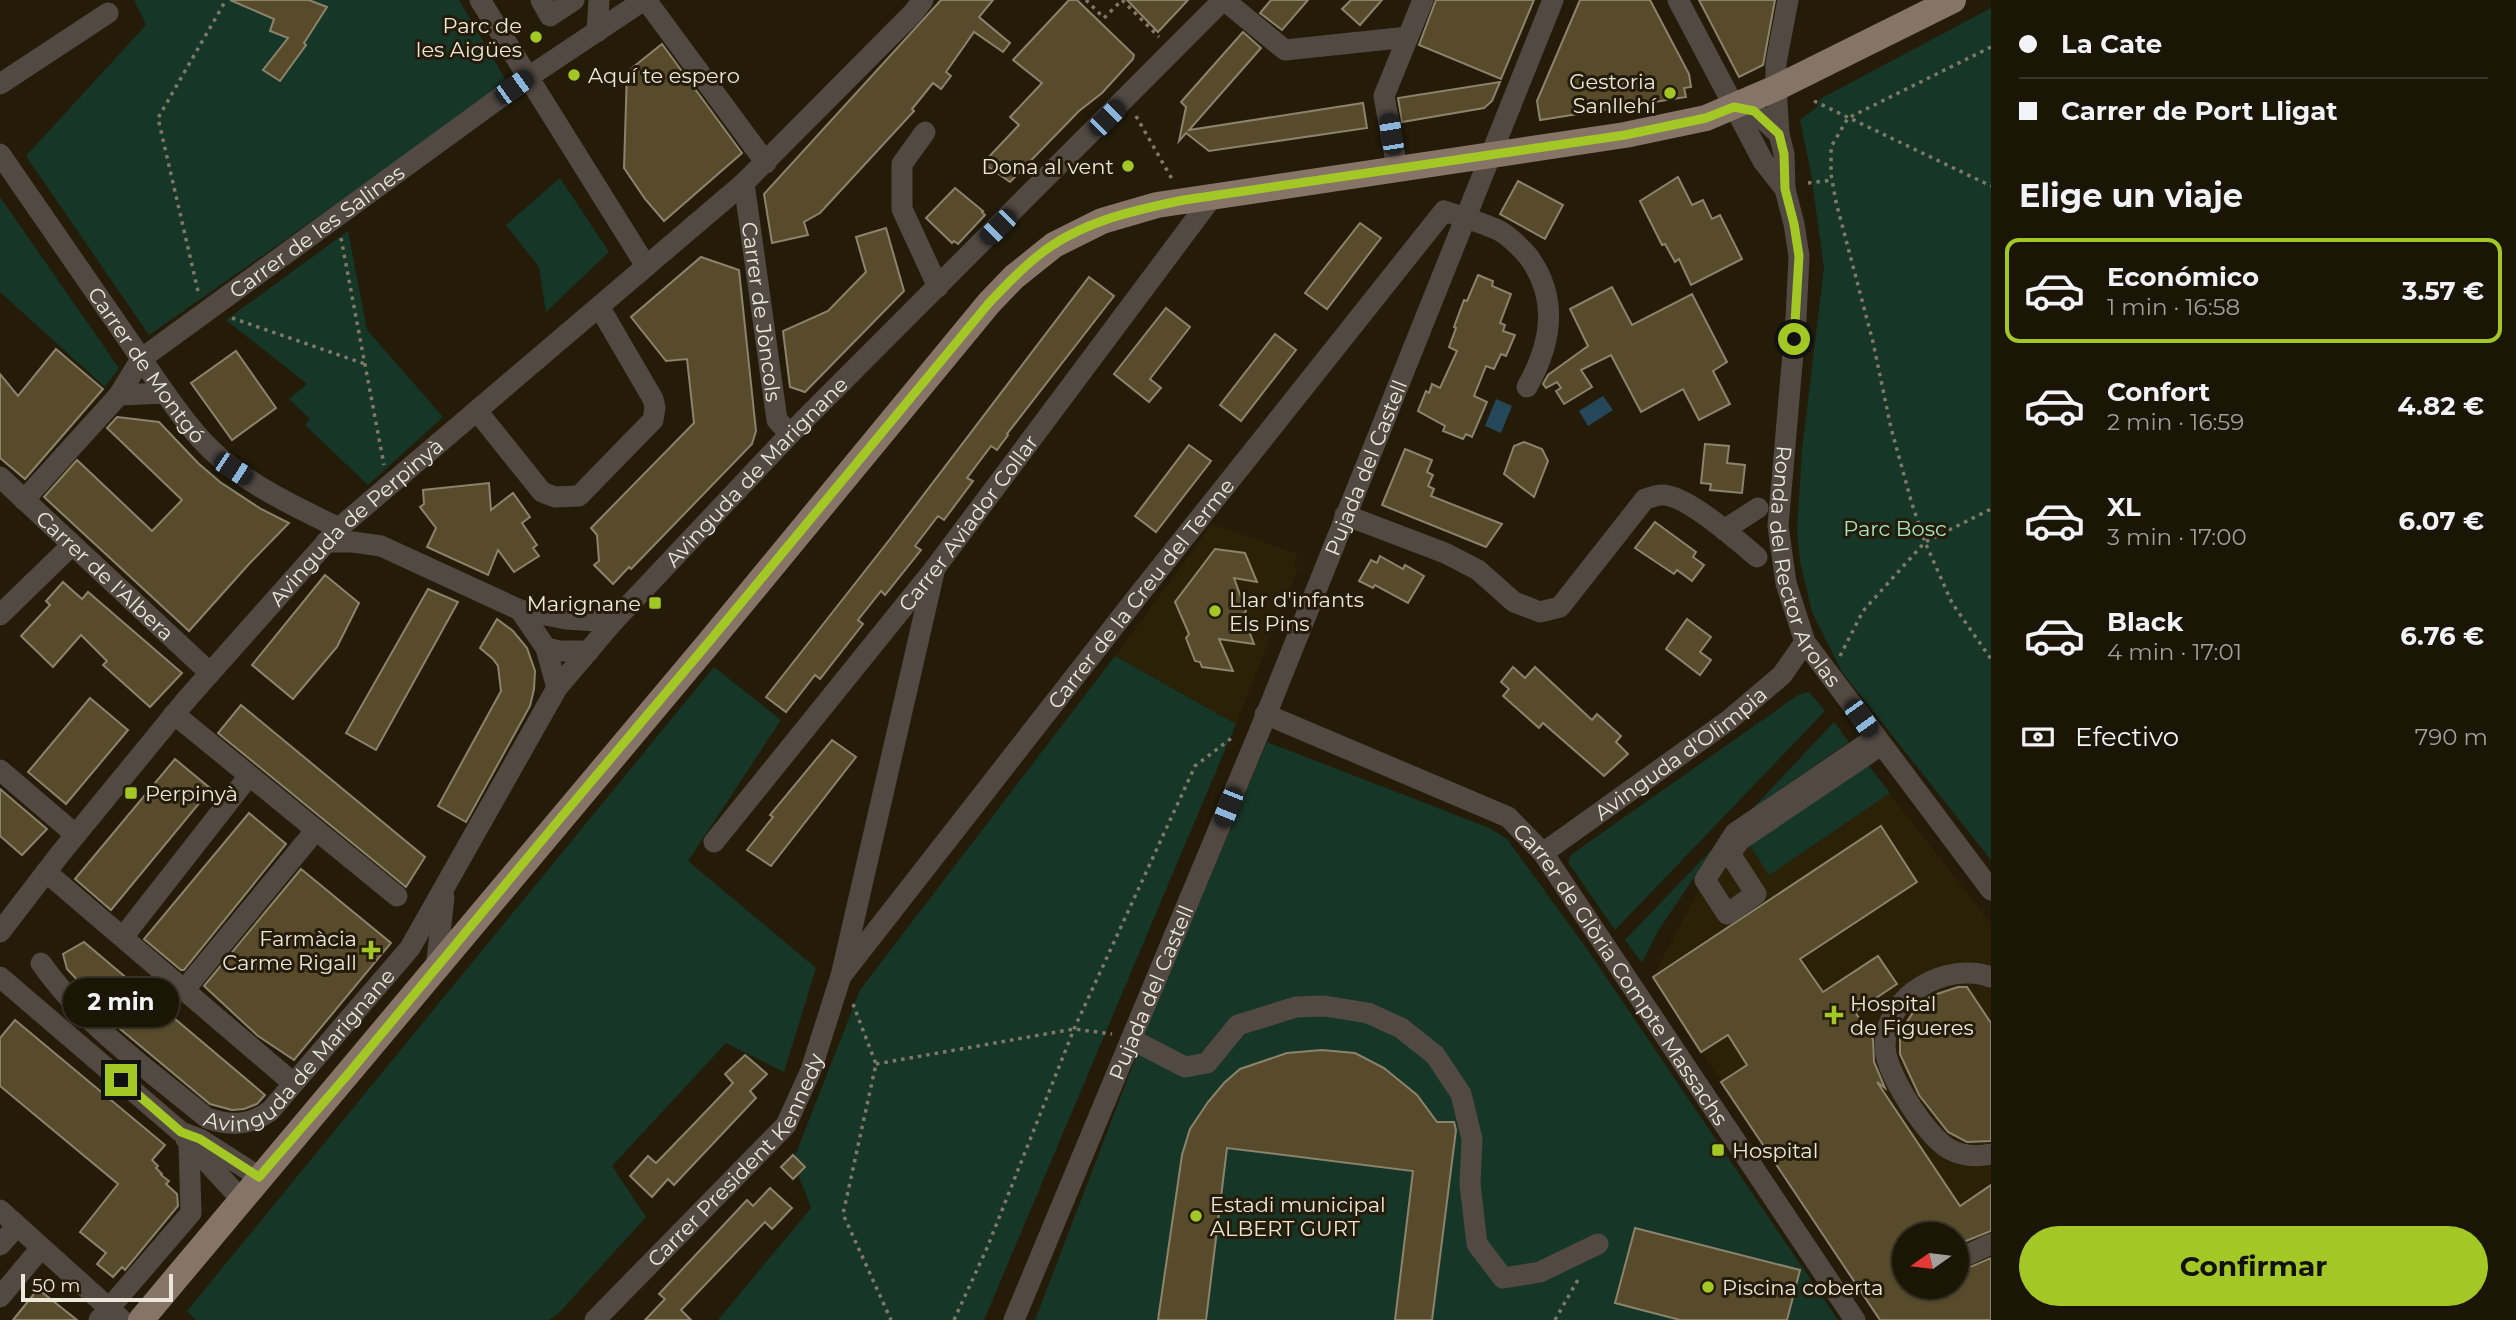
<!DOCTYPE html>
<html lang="es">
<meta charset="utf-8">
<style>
body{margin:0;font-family:Montserrat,sans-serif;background:#241e10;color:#f1f3f6;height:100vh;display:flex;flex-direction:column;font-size:26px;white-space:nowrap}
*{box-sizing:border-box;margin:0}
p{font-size:23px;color:#a09f9b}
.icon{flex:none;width:38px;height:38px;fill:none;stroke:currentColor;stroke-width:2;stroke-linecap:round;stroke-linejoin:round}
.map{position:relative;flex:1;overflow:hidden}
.panel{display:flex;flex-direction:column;background:#1b1506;width:525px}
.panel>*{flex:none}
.banner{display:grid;align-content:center;height:154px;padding:0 28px;background:#1b1506}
.needle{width:46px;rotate:256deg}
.controls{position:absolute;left:1892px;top:1222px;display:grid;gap:14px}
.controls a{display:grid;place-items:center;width:77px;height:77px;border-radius:50%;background:#1b1506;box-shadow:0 2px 5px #0004,0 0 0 2px #393428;font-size:35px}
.scale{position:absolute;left:21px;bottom:18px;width:152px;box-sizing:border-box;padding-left:7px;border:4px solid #ece7da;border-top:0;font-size:19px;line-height:24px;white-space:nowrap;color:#ece7da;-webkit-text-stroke:5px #241c08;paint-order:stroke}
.end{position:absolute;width:32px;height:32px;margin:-16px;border:9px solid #a3c826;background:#111;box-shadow:0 0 0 4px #111}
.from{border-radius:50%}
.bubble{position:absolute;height:49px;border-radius:24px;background:#1b1506;box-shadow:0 2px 5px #0004,0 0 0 2px #393428;font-size:23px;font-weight:700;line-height:49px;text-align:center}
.car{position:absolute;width:21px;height:42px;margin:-21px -10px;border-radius:9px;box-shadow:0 0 5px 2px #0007;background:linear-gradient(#222 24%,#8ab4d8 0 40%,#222 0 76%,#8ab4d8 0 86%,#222 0)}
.banner b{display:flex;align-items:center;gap:24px;height:66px;font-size:26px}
.banner b+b{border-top:2px solid #393428}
.banner i{width:18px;height:18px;background:#f1f3f6}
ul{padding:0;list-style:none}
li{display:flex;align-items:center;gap:21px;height:105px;margin:0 14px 10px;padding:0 14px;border:4px solid transparent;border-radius:14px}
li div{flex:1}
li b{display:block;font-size:26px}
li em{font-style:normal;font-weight:700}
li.current{border-color:#a3c826}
li>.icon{width:63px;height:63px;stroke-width:1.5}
h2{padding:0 28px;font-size:32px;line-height:84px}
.pay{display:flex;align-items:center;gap:18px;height:77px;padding:0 28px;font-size:26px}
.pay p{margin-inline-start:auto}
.cta{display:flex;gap:14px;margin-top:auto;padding:14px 28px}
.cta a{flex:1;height:80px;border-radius:42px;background:#a3c826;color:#111;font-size:28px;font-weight:700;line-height:80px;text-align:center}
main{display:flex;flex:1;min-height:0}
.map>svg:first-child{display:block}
.built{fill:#2b2106;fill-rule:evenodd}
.green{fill:#163628}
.water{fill:#26465a}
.building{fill:#574b2c;stroke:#8c836c;stroke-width:2}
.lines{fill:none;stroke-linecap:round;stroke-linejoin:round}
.path{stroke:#7f7867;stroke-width:3.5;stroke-dasharray:3.5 5;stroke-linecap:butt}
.minor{stroke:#524943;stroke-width:21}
.major{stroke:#877468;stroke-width:26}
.route{stroke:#a3c826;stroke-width:9}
.poi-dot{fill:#a3c826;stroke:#241c08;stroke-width:2.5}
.labels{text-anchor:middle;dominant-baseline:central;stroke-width:6;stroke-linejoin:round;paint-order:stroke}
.poi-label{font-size:21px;fill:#ece7da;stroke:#241c08;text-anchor:start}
.street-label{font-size:21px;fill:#ece7da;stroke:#241c08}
.park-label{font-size:21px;fill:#a3e4c3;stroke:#241c08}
</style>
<main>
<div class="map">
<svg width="1991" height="1320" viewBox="0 0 1991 1320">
<rect width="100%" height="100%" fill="#241c08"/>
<g class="built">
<polygon points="1212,524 1298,554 1294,564 1299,566 1236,724 1115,656"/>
<path d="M1849,742L1991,923V1320H1881L1652,978L1732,828ZM1904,1234H1956V1286H1904Z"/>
</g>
<g class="green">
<polygon points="134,0 459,0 508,84 149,335 26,156 146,25"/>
<polygon points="1991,8 1991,860 1842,672 1812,612 1800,561 1797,532 1802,450 1824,268 1811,173 1800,120 1817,107 1820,99"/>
<polygon points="560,178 609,252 546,312 539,267 506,225"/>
<polygon points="0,197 119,368 105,387 0,292"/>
<polygon points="348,231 367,330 443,417 368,485 305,425 310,419 289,399 307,384 226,320"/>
<polygon points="1115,656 1236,724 984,1320 718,1320 811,1208 793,1161 860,990"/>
<polygon points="714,667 781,720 688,861 816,968 784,1072 726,1043 612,1166 646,1217 557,1315 548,1320 196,1320 187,1311"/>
<polygon points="1809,692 1825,711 1615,930 1568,862 1572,854 1798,695"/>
<polygon points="1834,722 1849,742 1761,803 1735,827"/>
<polygon points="1267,742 1487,827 1507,839 1587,949 1838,1320 1035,1320 1154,1010"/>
<polygon points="1866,762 1890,793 1769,875 1747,841"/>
<polygon points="1716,845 1658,931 1642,963 1625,940"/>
</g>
<g class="water">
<polygon points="1603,396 1613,410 1588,426 1579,411"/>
<polygon points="1496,399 1512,406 1501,433 1485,426"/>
</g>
<g class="building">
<polygon points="230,0 309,0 327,7 304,43 306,45 280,81 263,70 288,38 270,31 274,19"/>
<polygon points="941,0 993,0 979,17 1010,43 1003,52 974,32 946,72 951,76 941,89 933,83 912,109 914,111 820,213 804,222 808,235 772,243 764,194"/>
<polygon points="1069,0 1077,0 1134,55 1133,59 1102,93 1079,111 1010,182 983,163 1019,125 1010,117 1042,83 1013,60"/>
<polygon points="1127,0 1188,0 1158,32"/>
<polygon points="1271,0 1308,0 1282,30 1260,13"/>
<polygon points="1351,0 1382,0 1360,25 1342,9"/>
<polygon points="1436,0 1534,0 1501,79 1419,45"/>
<polygon points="1580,0 1650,0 1689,74 1691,87 1684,88 1686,97 1540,120 1537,101"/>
<polygon points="1699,0 1775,0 1763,65 1739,77"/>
<polygon points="1243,32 1261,48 1189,130 1363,103 1367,128 1209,151 1186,133 1179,141 1186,107 1181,102"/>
<polygon points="662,44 742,153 664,221 645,199 624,168 627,72"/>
<polygon points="1500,82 1492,101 1484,108 1402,122 1398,98"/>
<polygon points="1678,177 1692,205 1703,200 1712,219 1720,215 1742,259 1691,285 1679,259 1675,262 1665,244 1662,245 1640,201"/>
<polygon points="1518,181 1563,205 1545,239 1500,214"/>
<polygon points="955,188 983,211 982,212 985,215 958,244 954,241 952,243 926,218"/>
<polygon points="1360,223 1381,238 1327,309 1305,293"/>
<polygon points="886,228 904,291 805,392 790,387 783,331 828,311 866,272 856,237"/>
<polygon points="701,257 739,270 756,431 752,444 631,569 629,567 613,584 594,565 599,561 597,535 591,528 694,423 687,359 666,361 631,317"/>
<polygon points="1478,275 1493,281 1492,286 1511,294 1500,323 1505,325 1503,331 1515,335 1506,356 1501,354 1494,369 1486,366 1474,396 1487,402 1472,437 1466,434 1463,439 1443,431 1445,426 1418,411 1426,391 1429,393 1432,384 1440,388 1457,351 1449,347 1456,328 1454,327 1464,300 1467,301"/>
<polygon points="1089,277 1114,296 1007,434 1008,435 997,450 991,446 967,478 973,481 944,520 938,516 915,546 921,550 885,595 881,591 858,620 863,624 820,679 815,675 786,712 766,697 890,539"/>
<polygon points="1612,287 1632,325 1692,294 1727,362 1713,371 1730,404 1699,420 1683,389 1641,412 1611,355 1581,370 1592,387 1564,404 1556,391 1561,388 1557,382 1546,388 1543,384 1548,375 1588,346 1570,309"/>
<polygon points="1166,308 1190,327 1150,379 1161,388 1149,402 1114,374"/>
<polygon points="1275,334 1296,350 1241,421 1220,405"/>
<polygon points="56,349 103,389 25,479 0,458 0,374 18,396"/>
<polygon points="236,351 276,408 232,440 191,383"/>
<polygon points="117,417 159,422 198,463 220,482 261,509 289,523 249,564 189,631 44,497 77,460 152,531 182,500 107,428"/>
<polygon points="1524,442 1542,449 1548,461 1534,497 1504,474 1514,446"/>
<polygon points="1705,444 1729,446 1727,463 1745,465 1742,493 1710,490 1711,484 1701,483"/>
<polygon points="1189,445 1211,461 1156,532 1135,516"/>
<polygon points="1405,449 1432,460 1427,472 1433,475 1428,486 1434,489 1431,496 1502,524 1486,547 1382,505"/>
<polygon points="489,483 491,510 513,493 530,517 522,523 537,545 533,548 539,556 514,572 498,550 488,575 427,547 436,528 420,507 424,504 423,490"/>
<polygon points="1655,522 1696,552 1693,557 1704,565 1692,581 1677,570 1674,574 1635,548"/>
<polygon points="1215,549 1245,553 1257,582 1234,578 1246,611 1243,615 1254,644 1219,639 1233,671 1202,667 1200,662 1195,661 1186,638 1189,634 1175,602"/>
<polygon points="1380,556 1403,569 1405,565 1424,576 1408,603 1375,585 1373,588 1359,581 1371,560 1377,563"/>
<polygon points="325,575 359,603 337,647 293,699 252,665"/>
<polygon points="63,582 82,599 88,592 182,673 150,707 103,665 107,661 81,635 53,667 21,636 50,605 46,601"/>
<polygon points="428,589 458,602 376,750 346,733"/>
<polygon points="497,619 513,631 527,648 535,671 534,689 530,706 466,822 438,806 501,691 498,666 493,659 480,648"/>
<polygon points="1687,619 1711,637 1700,652 1711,660 1700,675 1666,649"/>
<polygon points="1513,667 1525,678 1535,667 1592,720 1597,714 1621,736 1616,742 1628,754 1604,776 1543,723 1539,728 1503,696 1509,689 1501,682"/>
<polygon points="90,698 128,730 66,804 28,772"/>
<polygon points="241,705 425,857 406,887 218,733"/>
<polygon points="832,740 856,757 771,866 747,850 773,817 770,815"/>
<polygon points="175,759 211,789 111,910 75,879"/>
<polygon points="0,789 47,829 22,855 0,836"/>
<polygon points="249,813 286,844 184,970 181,970 144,939"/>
<polygon points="1881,826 1917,882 1800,959 1823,992 1878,956 1897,984 1855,1012 1873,1039 1874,1062 1885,1088 1877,1082 1960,1206 1991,1185 1991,1231 1956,1245 1956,1234 1904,1234 1904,1286 1956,1286 1956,1273 1991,1258 1991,1320 1880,1320 1721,1082 1747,1065 1728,1035 1701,1052 1653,977"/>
<polygon points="301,869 391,943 294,1060 258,1036 204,986"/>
<polygon points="84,942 265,1095 257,1104 244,1109 232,1110 210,1104 107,1018 79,989 82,985 67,969 63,954"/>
<polygon points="1958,987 1967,987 1991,1023 1991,1141 1967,1142 1948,1132 1919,1095 1900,1054 1900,1032 1914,1011 1931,996"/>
<polygon points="15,1020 165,1145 152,1160 158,1166 156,1168 162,1174 161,1175 169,1181 166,1184 177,1194 178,1206 125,1270 122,1267 113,1277 97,1264 106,1253 80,1232 118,1184 0,1086 0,1038"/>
<polygon points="1322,1050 1355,1053 1384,1068 1417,1095 1437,1122 1454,1122 1456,1130 1432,1320 1395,1320 1413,1171 1227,1148 1206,1320 1158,1320 1182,1155 1190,1129 1208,1102 1224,1083 1240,1069 1287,1053"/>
<polygon points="745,1055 767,1074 750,1091 756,1098 674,1185 668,1179 652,1197 630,1176 648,1156 656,1163 690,1128 733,1083 725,1074"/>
<polygon points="793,1155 805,1167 793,1179 781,1167"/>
<polygon points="770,1188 792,1208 772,1229 765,1222 681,1310 691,1320 645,1320 665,1299 659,1294 747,1200 753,1206"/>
<polygon points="1635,1228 1800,1270 1787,1320 1680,1320 1615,1303"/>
<polygon points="38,1289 77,1320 13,1320"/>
</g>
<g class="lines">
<g class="path">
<polyline points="1086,0 1104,18 1122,0 1159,37"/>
<polyline points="1991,47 1848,118 1831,147 1831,174 1836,202 1873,342 1891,428 1912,504 1925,542 1952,603 1991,659"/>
<polyline points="1814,101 1991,186"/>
<polyline points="1136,116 1172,179"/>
<polyline points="1808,183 1833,180"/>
<polyline points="341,238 384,465"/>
<polyline points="198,291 158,118 226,0"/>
<polyline points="232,318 365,364"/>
<polyline points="1840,656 1863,611 1925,542 1991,509"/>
<polyline points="853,1004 876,1064 843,1214 891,1320"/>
<polyline points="876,1064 1074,1029 1112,1034"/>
<polyline points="954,1320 987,1248 1074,1029 1195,766 1233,737"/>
<polyline points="1555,1320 1580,1276"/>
</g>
<g class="minor">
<polyline points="480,0 646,266"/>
<polyline points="541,0 550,16 574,0"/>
<polyline points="646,0 766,163"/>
<polyline points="1224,0 1285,50 1408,37"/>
<polyline points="1678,0 1763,161 1785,189"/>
<path id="s1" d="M1788,0L1776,63V88L1779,134L1784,154L1785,189L1794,224L1799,256L1796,318L1778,526L1786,583L1805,642L1991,890"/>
<polyline points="597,32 599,0"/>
<polyline points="0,84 108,13"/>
<polyline points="1734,107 1754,111 1779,134"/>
<polyline points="925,132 902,164 902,209 938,287"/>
<path id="s2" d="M0,154L165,393C181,415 197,438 218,456C252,487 298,508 339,528"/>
<polyline points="1397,168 1384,96 1423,0"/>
<path id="s3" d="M744,183L777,420L790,434"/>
<polyline points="119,395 165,393"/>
<polyline points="477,411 542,492 555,497 579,496 653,420 655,407 653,399 600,308"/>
<path id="s4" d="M0,477L209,672"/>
<path id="s5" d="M24,500L119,395L141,359L527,78L644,0"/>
<path d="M1345,515L1445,553L1478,570L1514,602L1540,612L1560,607L1645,499C1650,498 1656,495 1661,495C1685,493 1738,541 1757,557"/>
<polyline points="1724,530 1758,508"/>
<polyline points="326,542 353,542 381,546 520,610 566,619 613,622"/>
<polyline points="520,610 546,648 557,688"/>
<polyline points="0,615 72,545"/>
<polyline points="546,648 560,651 589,651"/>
<polyline points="174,714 397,896"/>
<path id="s6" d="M1265,714L1508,817L1543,853L1855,1320"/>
<polyline points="1875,738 1735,833 1705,880 1727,914 1756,894 1730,854 1740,840 1881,745"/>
<polyline points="0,770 76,835"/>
<path id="s7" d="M714,842L935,568L1213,196"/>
<path id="s8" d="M1543,853L1729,720L1782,675L1805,642"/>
<polyline points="46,872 293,1083"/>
<path id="s9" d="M0,932L60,854L187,699L339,528L744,183L913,13L923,0"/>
<polyline points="123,937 249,776"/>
<path id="s10" d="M41,963C85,1026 149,1070 207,1118C230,1126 249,1126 270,1111L410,948L557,688L613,622L790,434L1223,0"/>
<polyline points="436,969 444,897"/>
<path id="s11" d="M841,976L1137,597L1444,211C1462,217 1483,223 1500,231C1510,237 1520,247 1528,256C1559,298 1552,343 1527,387"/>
<polyline points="0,977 181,1132 200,1139 259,1177"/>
<path d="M1991,977C1946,961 1885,995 1885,1046C1885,1072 1926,1136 1949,1149C1962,1156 1977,1157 1991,1154"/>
<polyline points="185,989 315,831"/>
<polyline points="1131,1039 1185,1067 1207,1063 1238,1025 1296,1007 1324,1006 1368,1013 1401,1028 1435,1055 1461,1094 1472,1139 1470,1184 1477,1244 1503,1278 1540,1272 1598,1244"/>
<polyline points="186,1139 240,1198"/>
<polyline points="0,1210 122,1320"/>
<polyline points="0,1245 17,1226"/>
<polyline points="1956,1260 1991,1244"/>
<polyline points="0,1297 41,1248"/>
<polyline points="99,1320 191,1213 189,1146"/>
<path id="s12" d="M595,1320L786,1125L811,1070L841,976L935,568"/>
<path id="s13" d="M1014,1320L1260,730L1553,0"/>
</g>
<polyline class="major" points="141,1320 708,644 989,303 1014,277 1054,245 1102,221 1157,205 1625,135 1706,118 1776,88 1953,0"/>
</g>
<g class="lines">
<path class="route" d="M121,1080L181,1132L200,1139L259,1177L349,1073L558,821L708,643L989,303C1005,286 1021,269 1039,255C1080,222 1134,210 1184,200L1625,135L1706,118L1734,107L1754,111L1779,134L1784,154L1785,189L1794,224L1799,256L1794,339"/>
</g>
<g class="poi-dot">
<circle cx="536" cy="37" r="7"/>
<circle cx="574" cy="75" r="7"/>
<circle cx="1670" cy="93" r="7"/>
<circle cx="1128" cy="166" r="7"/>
<rect x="648" y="596" width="14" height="14" rx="3.5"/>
<circle cx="1215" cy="611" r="7"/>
<rect x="124" y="786" width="14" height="14" rx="3.5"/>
<path d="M367.5 939.5h7v7h7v7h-7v7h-7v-7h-7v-7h7z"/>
<path d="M1830.5 1004.5h7v7h7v7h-7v7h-7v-7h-7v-7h7z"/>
<rect x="1711" y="1143" width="14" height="14" rx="3.5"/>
<circle cx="1196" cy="1216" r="7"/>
<circle cx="1708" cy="1287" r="7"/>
</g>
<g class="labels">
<g class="poi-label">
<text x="522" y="25" text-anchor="end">Parc de<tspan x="522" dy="24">les Aigües</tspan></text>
<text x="588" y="75">Aquí te espero</text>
<text x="1656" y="81" text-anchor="end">Gestoria<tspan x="1656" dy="24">Sanllehí</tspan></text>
<text x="1114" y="166" text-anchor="end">Dona al vent</text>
<text x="1229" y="599">Llar d'infants<tspan x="1229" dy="24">Els Pins</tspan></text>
<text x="641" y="603" text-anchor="end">Marignane</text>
<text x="145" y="793">Perpinyà</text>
<text x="357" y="938" text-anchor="end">Farmàcia<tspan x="357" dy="24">Carme Rigall</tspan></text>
<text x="1850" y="1003">Hospital<tspan x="1850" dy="24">de Figueres</tspan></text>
<text x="1732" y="1150">Hospital</text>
<text x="1210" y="1204">Estadi municipal<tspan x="1210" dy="24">ALBERT GURT</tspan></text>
<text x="1722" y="1287">Piscina coberta</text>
</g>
<g class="street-label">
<text stroke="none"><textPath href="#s5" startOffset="401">Carrer de les Salines</textPath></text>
<text stroke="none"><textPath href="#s3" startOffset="130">Carrer de Jòncols</textPath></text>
<text stroke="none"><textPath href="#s2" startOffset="257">Carrer de Montgó</textPath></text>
<text stroke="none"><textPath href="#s13" startOffset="922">Pujada del Castell</textPath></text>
<text stroke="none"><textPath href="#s10" startOffset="1102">Avinguda de Marignane</textPath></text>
<text stroke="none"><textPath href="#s9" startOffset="544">Avinguda de Perpinyà</textPath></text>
<text stroke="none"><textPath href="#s7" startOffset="408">Carrer Aviador Collar</textPath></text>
<text stroke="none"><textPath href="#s1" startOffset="576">Ronda del Rector Arolas</textPath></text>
<text stroke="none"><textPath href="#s4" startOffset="144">Carrer de l'Albera</textPath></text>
<text stroke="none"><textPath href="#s11" startOffset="486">Carrer de la Creu del Terme</textPath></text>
<text stroke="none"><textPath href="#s8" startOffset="170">Avinguda d'Olimpia</textPath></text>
<text stroke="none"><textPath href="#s6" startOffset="458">Carrer de Glòria Compte Massachs</textPath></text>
<text stroke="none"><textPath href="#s13" startOffset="355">Pujada del Castell</textPath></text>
<text stroke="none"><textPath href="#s10" startOffset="352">Avinguda de Marignane</textPath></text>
<text stroke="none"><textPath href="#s12" startOffset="215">Carrer President Kennedy</textPath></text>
</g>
<g class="park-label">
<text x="1895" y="528">Parc Bosc</text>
</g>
</g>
</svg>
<div class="controls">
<a><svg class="needle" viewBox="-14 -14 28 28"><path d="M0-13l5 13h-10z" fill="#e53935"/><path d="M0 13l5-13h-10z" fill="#a09f9b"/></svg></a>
</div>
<div class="scale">50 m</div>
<i class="end from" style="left:1794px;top:339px"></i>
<i class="end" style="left:121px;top:1080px"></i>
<div class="bubble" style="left:63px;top:978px;width:116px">2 min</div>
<i class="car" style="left:514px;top:87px;rotate:54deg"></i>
<i class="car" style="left:1107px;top:118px;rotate:45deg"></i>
<i class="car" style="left:1391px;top:134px;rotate:351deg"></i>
<i class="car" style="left:998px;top:227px;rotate:225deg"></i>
<i class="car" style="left:233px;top:469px;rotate:123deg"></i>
<i class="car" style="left:1861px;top:718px;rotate:144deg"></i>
<i class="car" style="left:1228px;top:807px;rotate:202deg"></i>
</div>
<section class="panel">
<div class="banner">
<b><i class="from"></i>La Cate</b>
<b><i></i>Carrer de Port Lligat</b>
</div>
<h2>Elige un viaje</h2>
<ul>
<li class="current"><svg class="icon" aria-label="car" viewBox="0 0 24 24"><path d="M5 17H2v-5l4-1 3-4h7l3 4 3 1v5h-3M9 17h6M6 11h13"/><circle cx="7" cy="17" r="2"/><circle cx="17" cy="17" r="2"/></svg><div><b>Económico</b><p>1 min · 16:58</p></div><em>3.57 €</em></li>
<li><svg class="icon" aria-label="car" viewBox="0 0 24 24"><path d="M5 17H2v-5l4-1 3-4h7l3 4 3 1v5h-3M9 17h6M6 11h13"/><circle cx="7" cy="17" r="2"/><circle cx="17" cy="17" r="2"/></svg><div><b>Confort</b><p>2 min · 16:59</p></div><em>4.82 €</em></li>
<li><svg class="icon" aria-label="car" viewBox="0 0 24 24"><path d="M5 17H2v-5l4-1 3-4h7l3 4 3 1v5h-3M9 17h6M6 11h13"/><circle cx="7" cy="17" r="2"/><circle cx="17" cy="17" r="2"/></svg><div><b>XL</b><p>3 min · 17:00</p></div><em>6.07 €</em></li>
<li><svg class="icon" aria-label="car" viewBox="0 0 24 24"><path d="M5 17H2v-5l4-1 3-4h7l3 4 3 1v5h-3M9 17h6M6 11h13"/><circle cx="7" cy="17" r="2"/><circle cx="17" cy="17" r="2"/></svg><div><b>Black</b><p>4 min · 17:01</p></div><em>6.76 €</em></li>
</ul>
<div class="pay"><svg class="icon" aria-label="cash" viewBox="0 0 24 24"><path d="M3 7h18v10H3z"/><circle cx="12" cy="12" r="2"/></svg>Efectivo<p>790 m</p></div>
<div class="cta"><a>Confirmar</a></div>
</section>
</main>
